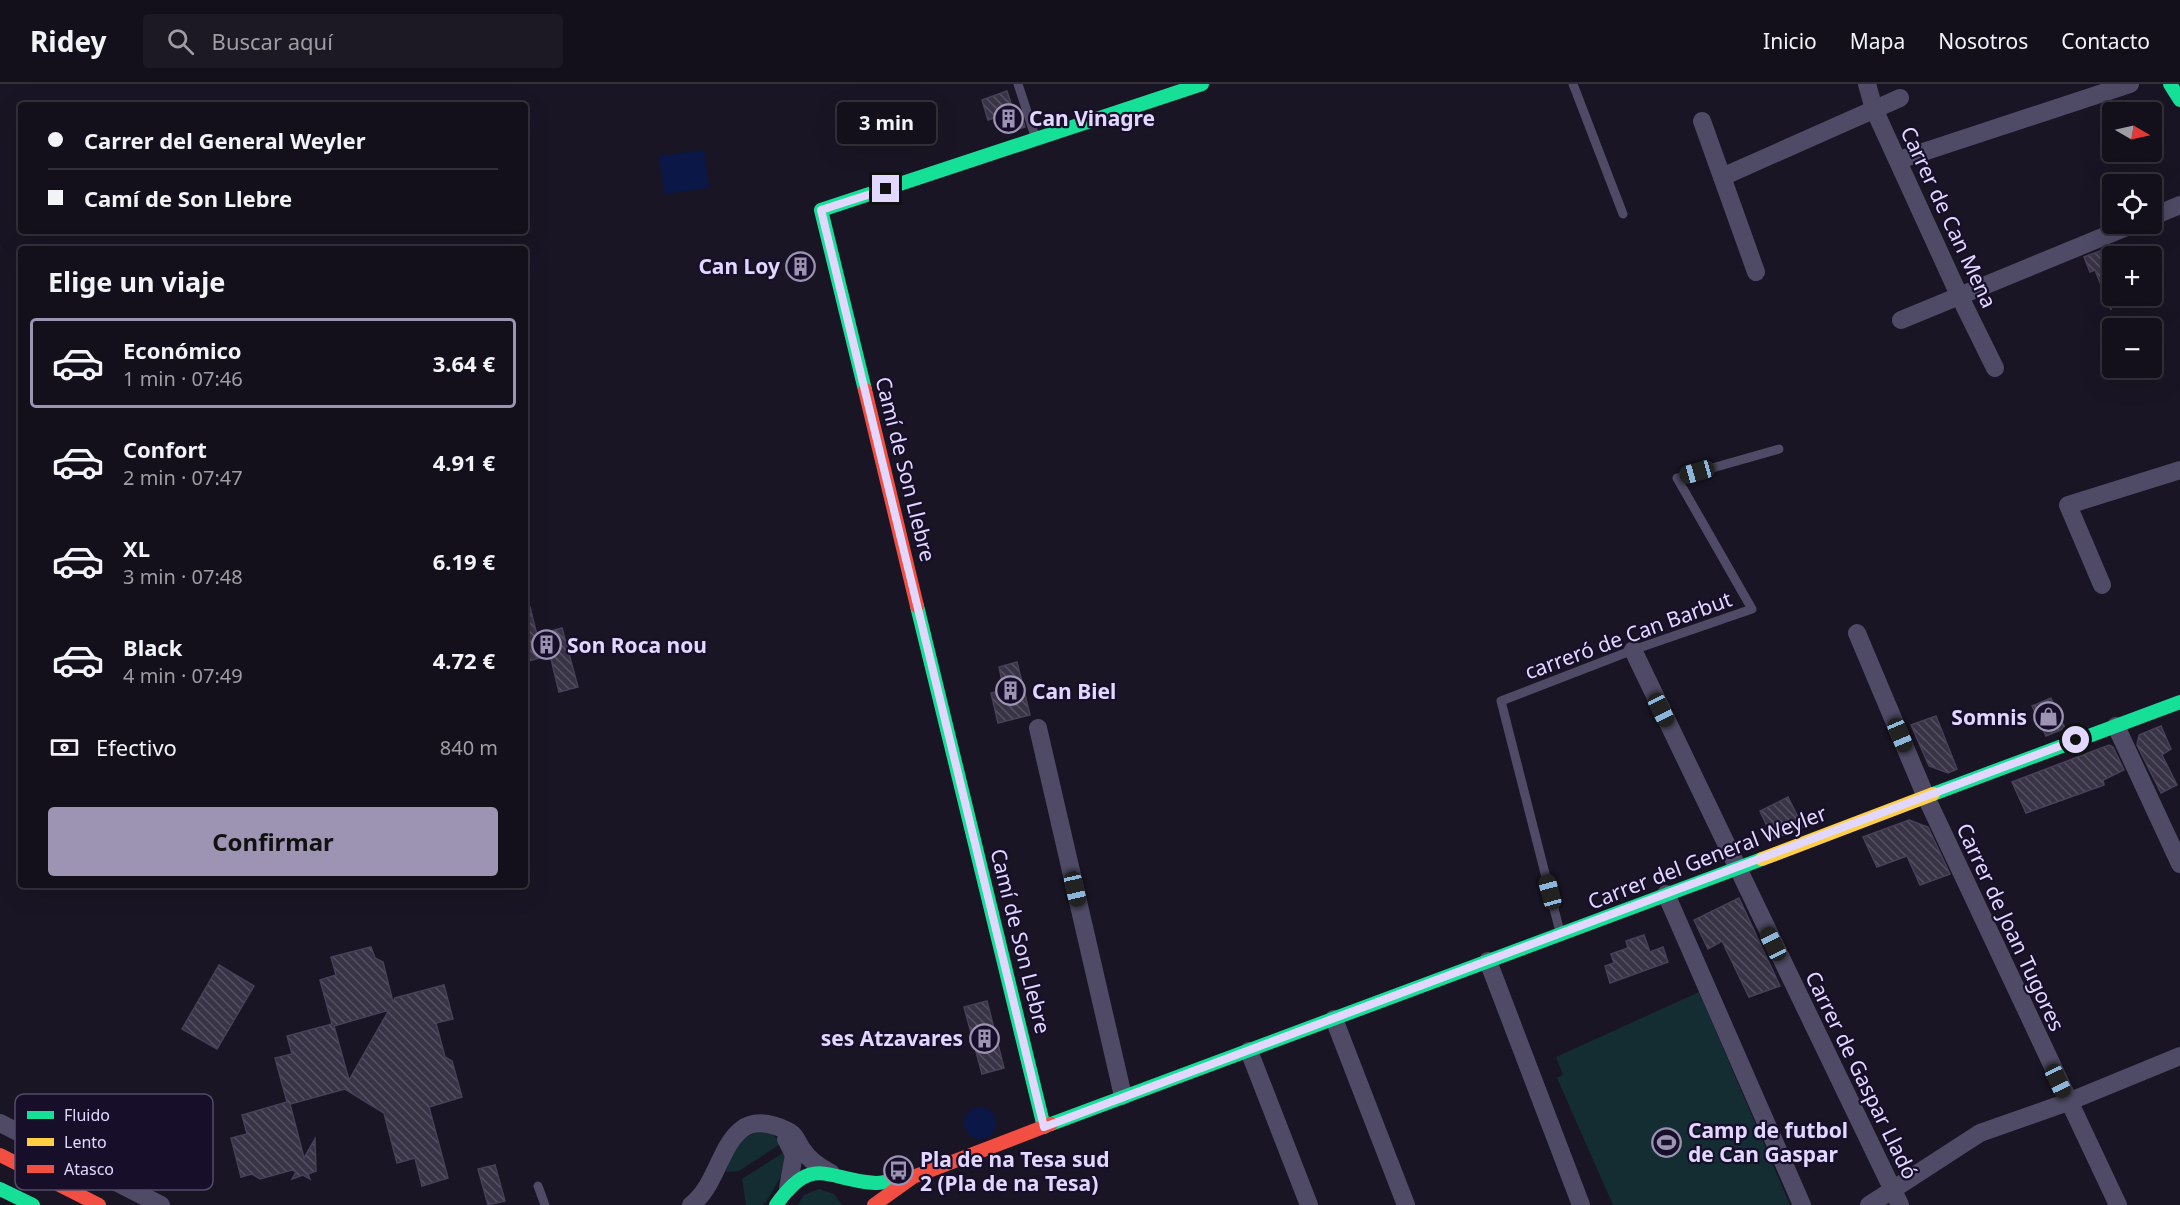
<!DOCTYPE html>
<html lang="es">
<meta charset="utf-8">
<style>
body{margin:0;font-family:"Noto Sans",sans-serif;background:#1d1924;color:#f1f3f6;height:100vh;display:flex;flex-direction:column;font-size:22px;white-space:nowrap}
*{box-sizing:border-box;margin:0}
p{font-size:20px;color:#9d9da3}
.icon{flex:none;width:33px;height:33px;fill:none;stroke:currentColor;stroke-width:2;stroke-linecap:round;stroke-linejoin:round}
.map{position:relative;flex:1;overflow:hidden}
.sheet{position:absolute;left:18px;top:162px;width:510px;height:642px;display:flex;flex-direction:column;background:#14101b;border-radius:6px;box-shadow:0 6px 24px #0002,0 0 0 2px #33303a}
.sheet>*{flex:none}
.top-card{position:absolute;left:18px;top:18px;width:510px;height:132px;border-radius:6px;box-shadow:0 6px 24px #0002,0 0 0 2px #33303a;display:grid;align-content:center;height:132px;padding:0 30px;background:#14101b}
.needle{width:39px;rotate:99deg}
.buttons{position:absolute;left:2102px;top:18px;display:grid;gap:12px}
.buttons a{display:grid;place-items:center;width:60px;height:60px;border-radius:6px;background:#14101b;box-shadow:0 6px 24px #0002,0 0 0 2px #33303a;font-size:30px}
.end{position:absolute;width:27px;height:27px;margin:-14px;border:8px solid #e2d8ff;background:#111;box-shadow:0 0 0 3px #111}
.from{border-radius:50%}
.bubble{position:absolute;height:42px;border-radius:6px;background:#14101b;box-shadow:0 6px 24px #0002,0 0 0 2px #33303a;font-size:20px;font-weight:700;line-height:42px;text-align:center}
.car{position:absolute;width:18px;height:36px;margin:-18px -9px;border-radius:8px;box-shadow:0 0 4px 2px #0007;background:linear-gradient(#222 24%,#8ab4d8 0 40%,#222 0 76%,#8ab4d8 0 86%,#222 0)}
.top-card b{display:flex;align-items:center;gap:21px;height:57px;font-size:22px}
.top-card b+b{border-top:2px solid #33303a}
.top-card i{width:15px;height:15px;background:#f1f3f6}
ul{padding:0;list-style:none}
li{display:flex;align-items:center;gap:18px;height:90px;margin:0 12px 9px;padding:0 18px;border:3px solid transparent;border-radius:6px}
li div{flex:1}
li b{display:block;font-size:22px}
li em{font-style:normal;font-weight:700}
li.active{border-color:#9c94b2}
li>.icon{width:54px;height:54px;stroke-width:1.5}
h2{padding:0 30px;font-size:27px;line-height:72px}
.pay{display:flex;align-items:center;gap:15px;height:66px;padding:0 30px;font-size:22px}
.pay p{margin-inline-start:auto}
.button{display:flex;gap:12px;margin-top:auto;padding:12px 30px}
.button a{flex:1;height:69px;border-radius:6px;background:#9c94b2;color:#111;font-size:24px;font-weight:700;line-height:69px;text-align:center}
header{display:flex;align-items:center;gap:36px;box-sizing:border-box;height:84px;padding:0 30px;background:#14101b;border-bottom:2px solid #33303a}
header strong{font-size:28px}
nav{display:flex;gap:33px;margin-inline-start:auto;font-size:21px}
.search{width:420px;height:54px;background:#1d1924;display:flex;align-items:center;gap:15px;box-sizing:border-box;padding:0 21px;border-radius:6px;color:#9d9da3;font-size:22px}
.map>svg:first-child{display:block}
.green{fill:#132d32}
.water{fill:#0a1747}
.building{fill:url(#building-back-hatch);stroke:#474058;stroke-width:1.5;fill-rule:evenodd}
.lines{fill:none;stroke-linecap:round;stroke-linejoin:round}
.lane{stroke:#4f4a65;stroke-width:9}
.street{stroke:#4f4a65;stroke-width:18}
.fast{stroke:#16e098;stroke-width:14}
.slow{stroke:#ffcf43;stroke-width:14}
.jam{stroke:#f24e42;stroke-width:14}
.route{stroke:#e2d8ff;stroke-width:8}
.labels{text-anchor:middle;dominant-baseline:central;stroke-width:4.5;stroke-linejoin:round;paint-order:stroke}
.poi-label{font-size:21px;font-weight:bold;fill:#e2d8ff;stroke:#170f2a;text-anchor:start}
.street-label{font-size:21px;fill:#e2d8ff;stroke:#170f2a}
.key{fill:#170f2a;stroke:#544b6a;stroke-width:1.5}
.key-label{font-size:16px;fill:#e2d8ff}
</style>
<header>
<strong>Ridey</strong>
<div class="search"><svg class="icon" aria-label="search" viewBox="0 0 24 24"><circle cx="10" cy="10" r="6"/><path d="M15 15l6 6"/></svg>Buscar aquí</div>
<nav><a>Inicio</a><a>Mapa</a><a>Nosotros</a><a>Contacto</a></nav>
</header>
<div class="map">
<svg width="2180" height="1121" viewBox="0 0 2180 1121">
<defs>
<pattern id="building-back-hatch" width="6" height="6" patternUnits="userSpaceOnUse" patternTransform="scale(1.5)"><rect width="6" height="6" fill="#393346"/><path d="M-1 5l2 2M0 0l6 6M5-1l2 2" fill="none" stroke="#555062"/></pattern>
</defs>
<rect width="100%" height="100%" fill="#1a1524"/>
<g class="green">
<polygon points="1699,908 1790,1121 1613,1121 1557,994 1563,991 1556,973"/>
<path d="M759,1048L771,1049L782,1059L739,1087L726,1088C732,1065 736,1055 759,1048Z"/>
<polygon points="786,1067 783,1089 766,1118 762,1121 746,1121 742,1095"/>
<polygon points="819,1105 834,1110 842,1121 798,1121 804,1111"/>
</g>
<g class="water">
<polygon points="704,66 709,104 664,110 659,72"/>
<circle cx="980" cy="1039" r="16"/>
</g>
<g class="building">
<polygon points="1007,7 1018,41 1024,39 1025,43 1005,49 1000,32 988,36 982,16"/>
<polygon points="2108,164 2112,173 2111,226 2095,186 2090,188 2084,173"/>
<polygon points="530,523 537,551 562,544 578,603 559,608 550,571 525,578 525,524"/>
<polygon points="1017,578 1030,631 998,639 991,609 1004,606 999,583"/>
<polygon points="2051,614 2065,644 2046,652 2032,622"/>
<polygon points="1936,632 1957,685 1948,689 1929,682 1911,641"/>
<polygon points="2161,642 2171,665 2162,671 2177,701 2161,709 2137,661 2139,651"/>
<polygon points="2109,661 2113,663 2124,686 2103,696 2104,701 2026,729 2012,698"/>
<polygon points="1788,713 1803,743 1773,755 1760,727"/>
<polygon points="1909,736 1928,743 1950,790 1920,801 1907,772 1877,783 1863,753"/>
<polygon points="1739,814 1780,902 1749,913 1722,857 1708,865 1694,836"/>
<polygon points="1644,851 1650,868 1663,863 1668,878 1610,899 1605,882 1614,879 1611,870 1628,864 1626,857"/>
<path d="M371,863L375,874L383,878L393,918L395,914L444,901L453,935L436,939L445,973L452,977L462,1013L429,1023L448,1094L422,1102L415,1074L397,1079L384,1029L345,1005L290,1020L304,1074L315,1055L316,1087L308,1090L310,1095L303,1091L292,1095L296,1088L292,1086L260,1095L252,1090L241,1093L231,1054L247,1050L242,1031L287,1018L275,974L292,970L287,952L332,940L320,896L336,891L331,873ZM389,926L349,996L334,942Z"/>
<polygon points="219,881 254,902 217,965 182,945"/>
<polygon points="987,917 1004,984 982,990 964,923"/>
<polygon points="495,1081 505,1117 488,1121 478,1085"/>
</g>
<g class="lines">
<g class="lane">
<polyline points="1018,0 1035,52"/>
<polyline points="1573,0 1623,130"/>
<polyline points="1560,848 1501,617 1633,566 1752,525 1677,394 1779,365"/>
<polyline points="538,1102 545,1121"/>
</g>
<g class="street">
<polyline points="1867,0 1874,25 1959,211 1995,284"/>
<polyline points="1702,37 1756,188"/>
<polyline points="1899,76 2130,0"/>
<polyline points="1722,93 1900,14"/>
<polyline points="2151,133 2180,121"/>
<polyline points="1901,236 2134,140"/>
<polyline points="2102,501 2068,421 2180,386"/>
<polyline points="1857,549 1926,713 2118,1121"/>
<polyline points="1633,566 1900,1121"/>
<polyline points="2116,642 2180,780"/>
<polyline points="1038,644 1123,1012"/>
<polyline points="1666,810 1802,1121"/>
<polyline points="1488,877 1581,1121"/>
<polyline points="1334,935 1406,1121"/>
<polyline points="1249,967 1309,1121"/>
<polyline points="0,1039 161,1121"/>
<polyline points="786,1055 794,1071 788,1104"/>
<path d="M691,1121C727,1095 721,1014 788,1047C795,1050 798,1059 802,1065C809,1076 819,1083 831,1089"/>
<polyline points="1869,1121 1980,1049 2068,1018 2180,972"/>
</g>
<g class="fast">
<polyline points="2170,0 2180,16"/>
<polyline points="865,306 821,126 1202,0"/>
<polyline points="917,522 1044,1043"/>
<polyline points="1933,710 2180,618"/>
<polyline points="1051,1040 1762,775"/>
<polyline points="0,1105 33,1121"/>
<path d="M776,1121C813,1069 826,1096 876,1099C885,1099 895,1096 904,1094"/>
</g>
<polyline class="slow" points="1762,775 1933,710"/>
<g class="jam">
<polyline points="865,306 917,522"/>
<polyline points="0,1071 99,1121"/>
<polyline points="874,1121 913,1093 1051,1040"/>
</g>
</g>
<g class="lines">
<polyline class="route" points="886,105 821,126 1044,1043 2076,656"/>
</g>
<defs>
<symbol id="building-ring" viewBox="-11 -11 22 22"><circle r="9.5" fill="#170f2a" stroke="#9c94b2" stroke-width="1.5"/><path d="M-4-6H4V6H1V3H-1V6H-4ZM-2.5-4.3h1.7v1.8h-1.7ZM.8-4.3h1.7v1.8H.8ZM-2.5-1h1.7V.8h-1.7ZM.8-1h1.7V.8H.8Z" fill="#9c94b2"/></symbol>
<symbol id="shop-ring" viewBox="-11 -11 22 22"><circle r="9.5" fill="#170f2a" stroke="#9c94b2" stroke-width="1.5"/><path d="M-5-2.5h2.3a2.7 3.5 0 0 1 5.4 0H5L5.5 6h-11ZM-1.5-2.5h3a1.5 2.3 0 0 0-3 0Z" fill="#9c94b2"/></symbol>
<symbol id="stadium-ring" viewBox="-11 -11 22 22"><circle r="9.5" fill="#170f2a" stroke="#9c94b2" stroke-width="1.5"/><path d="M0-5a6.5 5 0 1 0 0 10a6.5 5 0 1 0 0-10ZM-3.5-1.8h7v3.6h-7Z" fill="#9c94b2"/></symbol>
<symbol id="bus-ring" viewBox="-11 -11 22 22"><circle r="9.5" fill="#170f2a" stroke="#9c94b2" stroke-width="1.5"/><path d="M-5-6H5V4H4V6H2V4H-2V6H-4V4H-5ZM-3.5-4V0h7V-4ZM-3.5 1.2v1.5H-2V1.2ZM2 1.2v1.5H3.5V1.2Z" fill="#9c94b2"/></symbol>
</defs>
<g fill-rule="evenodd">
<use href="#building-ring" x="992" y="18" width="33" height="33"/>
<use href="#building-ring" x="784" y="166" width="33" height="33"/>
<use href="#building-ring" x="530" y="544" width="33" height="33"/>
<use href="#building-ring" x="994" y="590" width="33" height="33"/>
<use href="#shop-ring" x="2032" y="616" width="33" height="33"/>
<use href="#building-ring" x="968" y="938" width="33" height="33"/>
<use href="#stadium-ring" x="1650" y="1042" width="33" height="33"/>
<use href="#bus-ring" x="882" y="1070" width="33" height="33"/>
</g>
<g class="labels">
<g class="poi-label">
<text x="1029" y="34">Can Vinagre</text>
<text x="780" y="182" text-anchor="end">Can Loy</text>
<text x="567" y="561">Son Roca nou</text>
<text x="1032" y="607">Can Biel</text>
<text x="2027" y="633" text-anchor="end">Somnis</text>
<text x="963" y="954" text-anchor="end">ses Atzavares</text>
<text x="1688" y="1046">Camp de futbol<tspan x="1688" dy="24">de Can Gaspar</tspan></text>
<text x="920" y="1075">Pla de na Tesa sud<tspan x="920" dy="24">2 (Pla de na Tesa)</tspan></text>
</g>
<g class="street-label">
<text transform="translate(1949 133) rotate(65)">Carrer de Can Mena</text>
<text transform="translate(906 385) rotate(76)">Camí de Son Llebre</text>
<text transform="translate(1628 551) rotate(-20)">carreró de Can Barbut</text>
<text transform="translate(1707 773) rotate(-21)">Carrer del General Weyler</text>
<text transform="translate(2011 843) rotate(65)">Carrer de Joan Tugores</text>
<text transform="translate(1021 857) rotate(76)">Camí de Son Llebre</text>
<text transform="translate(1862 991) rotate(64)">Carrer de Gaspar Lladó</text>
</g>
</g>
<rect x="15" y="1010" width="198" height="96" rx="9" class="key"/>
<rect x="27" y="1027" width="27" height="8" fill="#16e098"/>
<rect x="27" y="1054" width="27" height="8" fill="#ffcf43"/>
<rect x="27" y="1081" width="27" height="8" fill="#f24e42"/>
<g class="key-label">
<text x="64" y="1037">Fluido</text>
<text x="64" y="1064">Lento</text>
<text x="64" y="1091">Atasco</text>
</g>
</svg>
<div class="buttons">
<a><svg class="needle" viewBox="-14 -14 28 28"><path d="M0-13l5 13h-10z" fill="#e53935"/><path d="M0 13l5-13h-10z" fill="#9d9da3"/></svg></a>
<a><svg class="icon" aria-label="locate" viewBox="0 0 24 24"><circle cx="12" cy="12" r="6"/><path d="M12 2v4M12 18v4M2 12h4M18 12h4"/></svg></a>
<a>+</a>
<a>−</a>
</div>
<i class="end from" style="left:2076px;top:656px"></i>
<i class="end" style="left:886px;top:105px"></i>
<div class="bubble" style="left:837px;top:18px;width:99px">3 min</div>
<i class="car" style="left:1697px;top:388px;rotate:254deg"></i>
<i class="car" style="left:1661px;top:626px;rotate:154deg"></i>
<i class="car" style="left:1900px;top:651px;rotate:157deg"></i>
<i class="car" style="left:1075px;top:805px;rotate:167deg"></i>
<i class="car" style="left:1550px;top:808px;rotate:345deg"></i>
<i class="car" style="left:1773px;top:860px;rotate:334deg"></i>
<i class="car" style="left:2058px;top:997px;rotate:155deg"></i>
<div class="top-card">
<b><i class="from"></i>Carrer del General Weyler</b>
<b><i></i>Camí de Son Llebre</b>
</div>
<section class="sheet">
<h2>Elige un viaje</h2>
<ul>
<li class="active"><svg class="icon" aria-label="car" viewBox="0 0 24 24"><path d="M5 17H2v-5l4-1 3-4h7l3 4 3 1v5h-3M9 17h6M6 11h13"/><circle cx="7" cy="17" r="2"/><circle cx="17" cy="17" r="2"/></svg><div><b>Económico</b><p>1 min · 07:46</p></div><em>3.64 €</em></li>
<li><svg class="icon" aria-label="car" viewBox="0 0 24 24"><path d="M5 17H2v-5l4-1 3-4h7l3 4 3 1v5h-3M9 17h6M6 11h13"/><circle cx="7" cy="17" r="2"/><circle cx="17" cy="17" r="2"/></svg><div><b>Confort</b><p>2 min · 07:47</p></div><em>4.91 €</em></li>
<li><svg class="icon" aria-label="car" viewBox="0 0 24 24"><path d="M5 17H2v-5l4-1 3-4h7l3 4 3 1v5h-3M9 17h6M6 11h13"/><circle cx="7" cy="17" r="2"/><circle cx="17" cy="17" r="2"/></svg><div><b>XL</b><p>3 min · 07:48</p></div><em>6.19 €</em></li>
<li><svg class="icon" aria-label="car" viewBox="0 0 24 24"><path d="M5 17H2v-5l4-1 3-4h7l3 4 3 1v5h-3M9 17h6M6 11h13"/><circle cx="7" cy="17" r="2"/><circle cx="17" cy="17" r="2"/></svg><div><b>Black</b><p>4 min · 07:49</p></div><em>4.72 €</em></li>
</ul>
<div class="pay"><svg class="icon" aria-label="cash" viewBox="0 0 24 24"><path d="M3 7h18v10H3z"/><circle cx="12" cy="12" r="2"/></svg>Efectivo<p>840 m</p></div>
<div class="button"><a>Confirmar</a></div>
</section>
</div>
